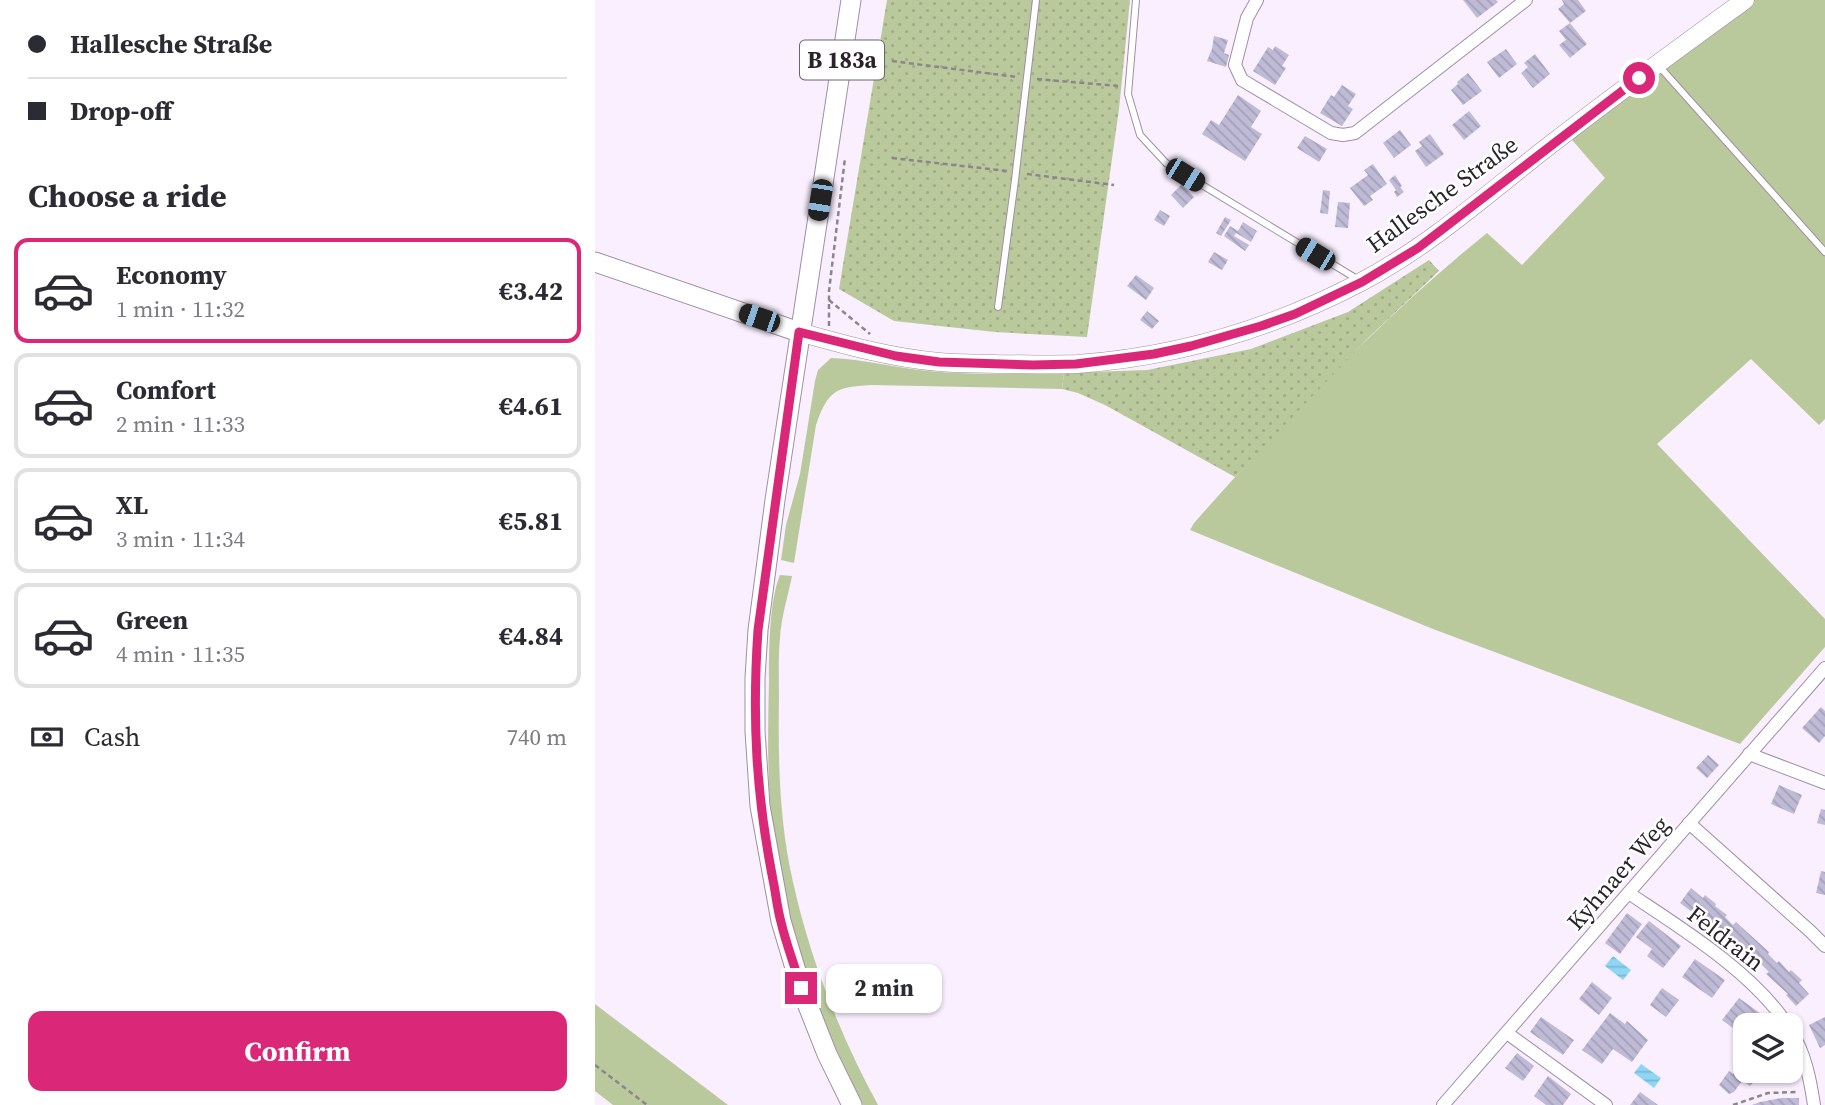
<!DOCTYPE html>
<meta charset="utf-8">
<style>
body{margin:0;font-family:"Source Serif 4",serif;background:#f2f2f3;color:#2b2b33;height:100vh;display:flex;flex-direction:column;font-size:26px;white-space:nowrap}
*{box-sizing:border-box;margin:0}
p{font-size:23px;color:#7c7c81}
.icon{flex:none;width:38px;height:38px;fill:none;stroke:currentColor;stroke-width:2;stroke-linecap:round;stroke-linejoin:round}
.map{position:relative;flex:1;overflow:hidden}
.sheet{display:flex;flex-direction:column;background:#fff;width:595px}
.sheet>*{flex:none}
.top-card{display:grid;align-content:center;height:154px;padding:0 28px;background:#fff}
.controls{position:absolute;left:1138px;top:1013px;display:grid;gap:14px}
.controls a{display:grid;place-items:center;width:70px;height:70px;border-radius:14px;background:#fff;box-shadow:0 2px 5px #0004;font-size:35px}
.end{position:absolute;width:32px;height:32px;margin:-16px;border:9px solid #db2777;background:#fff;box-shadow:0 0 0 4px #fff}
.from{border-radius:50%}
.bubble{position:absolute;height:49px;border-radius:14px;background:#fff;box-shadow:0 2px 5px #0004;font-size:23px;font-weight:700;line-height:49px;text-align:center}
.car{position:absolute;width:21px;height:42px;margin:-21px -10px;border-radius:9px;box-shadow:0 0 5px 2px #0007;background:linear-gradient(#222 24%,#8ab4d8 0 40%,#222 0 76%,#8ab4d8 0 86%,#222 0)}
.top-card b{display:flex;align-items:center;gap:24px;height:66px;font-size:26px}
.top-card b+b{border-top:2px solid #e1e1e2}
.top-card i{width:18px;height:18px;background:#2b2b33}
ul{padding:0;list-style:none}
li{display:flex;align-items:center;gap:21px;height:105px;margin:0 14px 10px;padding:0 14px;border:4px solid #e1e1e2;border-radius:14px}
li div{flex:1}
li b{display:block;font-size:26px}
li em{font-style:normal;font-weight:700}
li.current{border-color:#db2777}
li>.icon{width:63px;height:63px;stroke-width:1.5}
h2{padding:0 28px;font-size:32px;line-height:84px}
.pay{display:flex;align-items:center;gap:18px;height:77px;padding:0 28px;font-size:26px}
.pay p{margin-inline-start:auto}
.primary-button{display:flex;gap:14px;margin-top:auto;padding:14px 28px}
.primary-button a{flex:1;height:80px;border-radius:14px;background:#db2777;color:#fff;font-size:28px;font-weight:700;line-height:80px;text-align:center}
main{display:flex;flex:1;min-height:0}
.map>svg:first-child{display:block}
.grass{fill:#bac99c}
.park{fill:url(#park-dots)}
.water{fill:url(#water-rules)}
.building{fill:url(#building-back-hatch)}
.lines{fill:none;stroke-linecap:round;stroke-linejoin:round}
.lane-casing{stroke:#9f8ea6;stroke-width:8}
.street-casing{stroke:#9f8ea6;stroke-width:14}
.secondary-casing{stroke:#9f8ea6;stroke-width:19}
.primary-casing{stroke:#9f8ea6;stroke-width:21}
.path{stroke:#8d848f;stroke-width:2.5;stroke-dasharray:5 3.5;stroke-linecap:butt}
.lane{stroke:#fff;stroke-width:6}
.street{stroke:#fff;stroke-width:12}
.secondary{stroke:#fff;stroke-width:18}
.primary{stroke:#fff;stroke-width:19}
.route{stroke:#db2777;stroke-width:9}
.labels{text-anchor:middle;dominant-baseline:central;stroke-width:5;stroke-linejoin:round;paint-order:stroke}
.shield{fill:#fff;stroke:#6a656b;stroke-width:2}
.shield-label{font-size:23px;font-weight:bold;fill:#2a232c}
.street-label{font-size:24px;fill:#2a232c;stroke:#fff}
</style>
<main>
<section class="sheet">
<div class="top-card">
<b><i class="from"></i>Hallesche Straße</b>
<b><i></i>Drop-off</b>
</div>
<h2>Choose a ride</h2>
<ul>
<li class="current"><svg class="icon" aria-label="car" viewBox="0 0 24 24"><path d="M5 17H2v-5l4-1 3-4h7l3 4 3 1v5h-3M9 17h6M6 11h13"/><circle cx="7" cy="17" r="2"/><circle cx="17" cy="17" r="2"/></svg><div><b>Economy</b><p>1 min · 11:32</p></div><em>€3.42</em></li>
<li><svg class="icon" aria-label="car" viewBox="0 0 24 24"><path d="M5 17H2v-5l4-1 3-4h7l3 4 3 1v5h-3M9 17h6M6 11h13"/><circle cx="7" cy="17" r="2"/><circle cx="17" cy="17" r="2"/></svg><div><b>Comfort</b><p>2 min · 11:33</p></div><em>€4.61</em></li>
<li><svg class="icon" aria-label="car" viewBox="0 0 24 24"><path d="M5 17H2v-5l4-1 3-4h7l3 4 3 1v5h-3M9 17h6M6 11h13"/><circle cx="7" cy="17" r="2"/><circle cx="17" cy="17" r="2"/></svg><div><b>XL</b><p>3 min · 11:34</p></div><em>€5.81</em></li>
<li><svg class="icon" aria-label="car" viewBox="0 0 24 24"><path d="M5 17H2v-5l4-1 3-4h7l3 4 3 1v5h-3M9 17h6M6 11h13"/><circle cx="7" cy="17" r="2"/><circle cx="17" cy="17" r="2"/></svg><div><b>Green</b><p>4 min · 11:35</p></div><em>€4.84</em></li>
</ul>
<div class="pay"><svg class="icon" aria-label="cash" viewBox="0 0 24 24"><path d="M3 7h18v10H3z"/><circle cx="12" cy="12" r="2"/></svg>Cash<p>740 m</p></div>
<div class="primary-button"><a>Confirm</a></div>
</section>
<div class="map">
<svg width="1230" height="1105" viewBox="0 0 1230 1105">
<defs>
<pattern id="park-dots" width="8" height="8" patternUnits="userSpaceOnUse" patternTransform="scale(1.75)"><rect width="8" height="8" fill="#bac99c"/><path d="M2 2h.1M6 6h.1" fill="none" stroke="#a0ac87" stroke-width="1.8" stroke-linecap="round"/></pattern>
<pattern id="water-rules" width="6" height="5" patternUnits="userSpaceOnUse" patternTransform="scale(1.75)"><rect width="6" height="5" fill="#8ed6f5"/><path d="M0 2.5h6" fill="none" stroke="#7bb7d2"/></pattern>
<pattern id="building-back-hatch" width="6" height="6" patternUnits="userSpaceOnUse" patternTransform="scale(1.75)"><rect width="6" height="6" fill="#bfbad5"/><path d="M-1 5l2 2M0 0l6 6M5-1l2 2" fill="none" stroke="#a4a0b7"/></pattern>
</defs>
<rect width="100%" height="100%" fill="#faeffe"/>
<g class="grass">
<path d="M1151,0H1230V419L1224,425L1156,359L1062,444L1230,619V647L1145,744L838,629L595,530L599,523C690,420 785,319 892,233L927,265L1010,178L971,133Z"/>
<path d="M236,358C268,359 300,368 333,371C378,375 424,374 469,373L467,389L276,385C240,387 233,391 221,425L199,563L186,560L191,525L205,474L220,381L223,370Z"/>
<path d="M185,575L197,576C193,596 186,618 185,638C183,658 184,677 184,697C183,759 184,821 198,882C215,959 245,1035 283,1105H268C223,1019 184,910 176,813C172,769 173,724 174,680C174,651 174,601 185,575Z"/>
<polygon points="0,1004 133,1105 18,1105 0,1091"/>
</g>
<g class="park">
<polygon points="292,0 535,0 524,109 492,337 400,332 299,321 244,289"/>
<polygon points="834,260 844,271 773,338 640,477 510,405 483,393 467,389 469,373 552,370 656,349 753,312"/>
</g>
<g class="water">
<polygon points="1018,956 1036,970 1028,980 1010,966"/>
<polygon points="1046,1064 1066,1078 1059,1088 1039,1073"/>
</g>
<g class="building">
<polygon points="868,0 901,0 903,2 882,18"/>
<polygon points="967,0 983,0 991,11 975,23 963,9 969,4"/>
<polygon points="975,23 992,44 975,58 964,45 971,40 964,31"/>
<polygon points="619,36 633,40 629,53 634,55 631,67 612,61 617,49"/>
<polygon points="680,46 694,55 687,66 691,68 680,85 658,71 673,47 678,50"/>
<polygon points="911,49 922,64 904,78 892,62"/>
<polygon points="940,54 955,74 938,88 926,73 933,67 929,63"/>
<polygon points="873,73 887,91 868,105 856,90 863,84 862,82"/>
<polygon points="747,85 761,94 753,106 758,109 747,126 725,113 736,95 739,97"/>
<polygon points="643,95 666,111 656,127 667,134 650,161 607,134 616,120 624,125"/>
<polygon points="874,111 886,126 869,140 857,125"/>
<polygon points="805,130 816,145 799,158 788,143"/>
<polygon points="835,134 849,154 831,167 820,151 827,146 824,142"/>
<polygon points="710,136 732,149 724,162 702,148"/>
<polygon points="778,164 792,184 775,196 778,200 769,206 755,188 773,175 769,170"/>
<polygon points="800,175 807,186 805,187 809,192 802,197 799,192 801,190 794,180"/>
<polygon points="587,184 599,197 588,208 576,195"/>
<polygon points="728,190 735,191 733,214 725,213"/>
<polygon points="743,202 755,203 753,228 740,227"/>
<polygon points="565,210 575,216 569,226 559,220"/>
<polygon points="630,217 636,220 626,236 621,233"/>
<polygon points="648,222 662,231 656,242 641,233 639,236 654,245 650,251 629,236 635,226 643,231"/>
<polygon points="619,252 633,260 627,270 613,262"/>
<polygon points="541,275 559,288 551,300 532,286"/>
<polygon points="552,311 564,321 557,329 545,320"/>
<polygon points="1226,707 1230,711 1230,736 1224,743 1207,728"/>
<polygon points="1113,755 1124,765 1112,778 1101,768"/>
<polygon points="1184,785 1207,795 1199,814 1176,804"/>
<polygon points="1226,809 1230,810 1230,825 1222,823"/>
<polygon points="1226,871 1230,872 1230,895 1221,893"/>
<polygon points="1096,888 1108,898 1110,895 1121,904 1120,906 1132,915 1130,917 1138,925 1141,922 1174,952 1173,954 1182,963 1184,961 1194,972 1196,970 1207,980 1204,983 1214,994 1201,1006 1191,995 1193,994 1171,974 1174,972 1165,963 1162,966 1128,937 1131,934 1122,927 1120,930 1108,921 1110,919 1099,910 1097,912 1085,903"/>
<polygon points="1032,913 1047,924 1025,954 1010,943"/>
<polygon points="1054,921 1086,946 1068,968 1052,956 1057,949 1041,937"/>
<polygon points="1100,959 1130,980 1117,998 1087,977"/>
<polygon points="997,982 1017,998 1004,1015 984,999"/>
<polygon points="1067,988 1084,1000 1071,1017 1055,1005"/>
<polygon points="1144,998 1169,1016 1162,1026 1150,1026 1150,1037 1127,1020"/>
<polygon points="1015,1013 1030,1024 1032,1021 1053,1040 1037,1062 1018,1049 1007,1064 987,1050"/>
<polygon points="946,1017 979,1040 968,1055 935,1032"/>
<polygon points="1230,1017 1230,1045 1225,1048 1214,1025"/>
<polygon points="922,1053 939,1066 928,1081 910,1068"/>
<polygon points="1147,1061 1150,1063 1150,1071 1169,1071 1155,1086 1147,1081 1139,1092 1134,1094 1124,1085 1134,1071 1138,1074"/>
<polygon points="953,1076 976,1094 968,1105 951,1105 939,1096"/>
<polygon points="1045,1092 1063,1105 1035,1105"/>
<polygon points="1186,1098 1204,1098 1204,1105 1157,1105 1165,1102"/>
</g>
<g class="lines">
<defs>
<g id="lane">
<polyline points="541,0 533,94 545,135 571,163 762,279"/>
<polyline points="1063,65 1230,252"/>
<polyline points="403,307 420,180 441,0"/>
</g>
<g id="street">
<polyline points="662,0 652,18 640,65 647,80 736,133 748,135 760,133 931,0"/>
<polyline points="1154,754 1230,783"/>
<polyline points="1094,823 1215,931 1230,946"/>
<path d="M1035,894C1086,928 1159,973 1193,1026"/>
<path d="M1195,1029C1210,1053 1215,1078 1219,1105"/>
<polyline points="912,1033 1011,1105"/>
<polyline points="848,1105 1230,668"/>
</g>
<path id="secondary" d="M204,332C250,345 297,358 344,362C364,364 383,363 403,364C429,364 456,365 482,364C581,357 678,328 766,282C831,248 888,198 946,152C1013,100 1081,50 1150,0"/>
<g id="primary">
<polyline points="256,0 180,500 163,630 160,678 160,731 165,806 186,921 206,988 232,1054 257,1105"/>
<polyline points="0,262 204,332"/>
</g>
</defs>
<use href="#lane" class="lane-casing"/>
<use href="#street" class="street-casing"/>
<use href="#secondary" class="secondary-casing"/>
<use href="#primary" class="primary-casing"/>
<g class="path">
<polyline points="297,61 422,77"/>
<polyline points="442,79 523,86"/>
<polyline points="297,158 412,171"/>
<polyline points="432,174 519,185"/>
<polyline points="234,300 275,334"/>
<polyline points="234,326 234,291 250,158"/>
<polyline points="0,1065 52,1105"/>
<polyline points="1138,1105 1173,1093 1203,1092"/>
</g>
<use href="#lane" class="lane"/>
<use href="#street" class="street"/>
<use href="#secondary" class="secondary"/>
<use href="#primary" class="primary"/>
</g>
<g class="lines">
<path class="route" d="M206,988C200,966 191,944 186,922C182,908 181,894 178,880C161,794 157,718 163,630L204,332L301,356L344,362L438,365L481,364L559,354L596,346L666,326L700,314L767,282L823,248L1044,78"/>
</g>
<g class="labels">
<rect class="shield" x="205" y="40.5" width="84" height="39" rx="5"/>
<g class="shield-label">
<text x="247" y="60">B 183a</text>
</g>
<g class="street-label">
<text transform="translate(847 194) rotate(-36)">Hallesche Straße</text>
<text transform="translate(1023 873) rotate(-49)">Kyhnaer Weg</text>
<text transform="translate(1131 938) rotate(38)">Feldrain</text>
</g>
</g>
</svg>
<div class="controls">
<a><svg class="icon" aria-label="layers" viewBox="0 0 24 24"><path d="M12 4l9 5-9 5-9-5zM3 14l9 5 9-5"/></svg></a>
</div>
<i class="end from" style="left:1044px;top:78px"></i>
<i class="end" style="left:206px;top:988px"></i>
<div class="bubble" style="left:231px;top:964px;width:116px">2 min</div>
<i class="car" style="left:590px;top:175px;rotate:122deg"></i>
<i class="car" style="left:225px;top:200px;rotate:189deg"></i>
<i class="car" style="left:720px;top:254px;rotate:301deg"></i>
<i class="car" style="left:164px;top:318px;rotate:289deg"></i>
</div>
</main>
